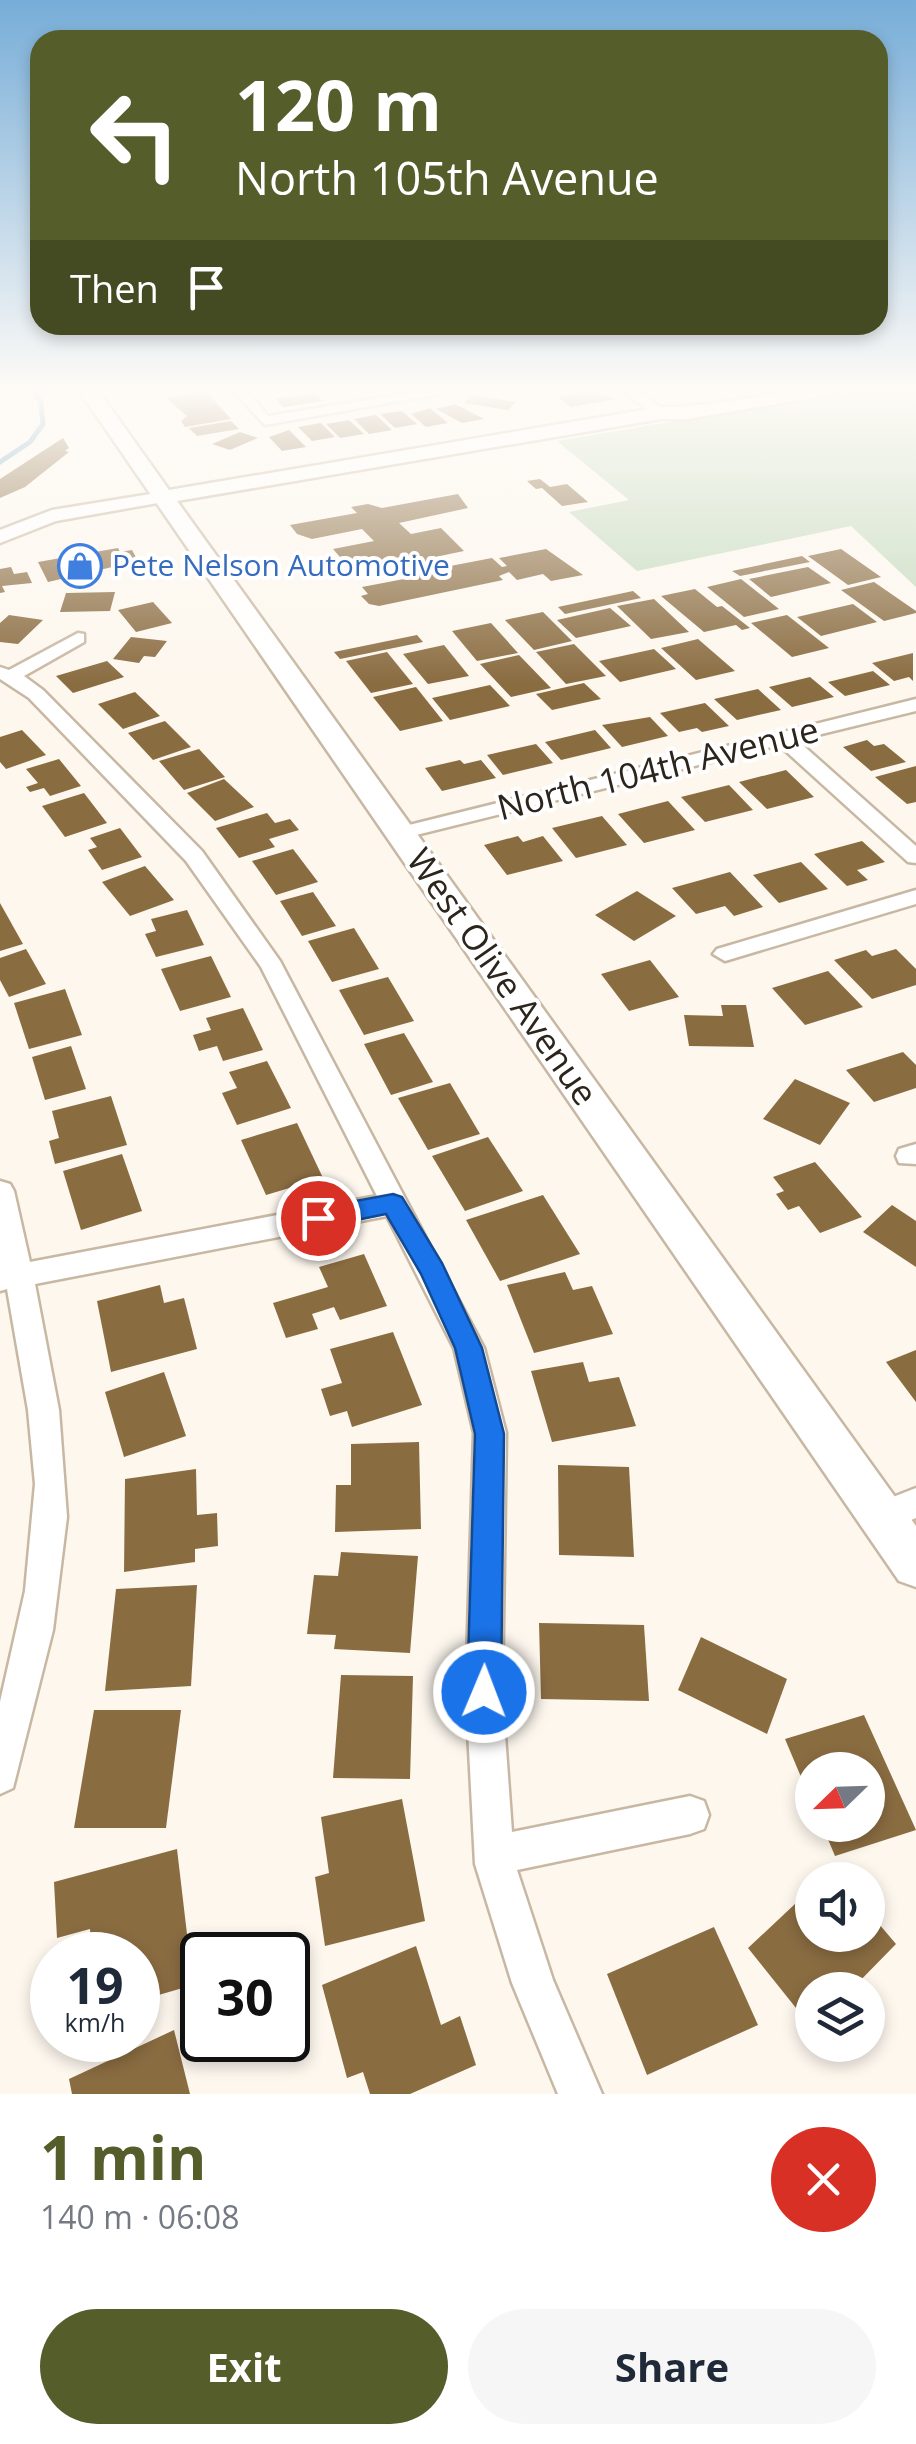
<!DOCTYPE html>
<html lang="en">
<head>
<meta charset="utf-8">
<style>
  :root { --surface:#fff; --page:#f6f6f7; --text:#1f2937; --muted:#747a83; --accent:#555d2b }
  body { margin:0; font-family:"Open Sans",sans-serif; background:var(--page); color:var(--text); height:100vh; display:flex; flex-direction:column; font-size:38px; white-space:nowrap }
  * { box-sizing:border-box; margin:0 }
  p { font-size:32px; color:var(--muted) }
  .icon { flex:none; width:55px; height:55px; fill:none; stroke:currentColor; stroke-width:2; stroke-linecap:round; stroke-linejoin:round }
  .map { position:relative; height:2094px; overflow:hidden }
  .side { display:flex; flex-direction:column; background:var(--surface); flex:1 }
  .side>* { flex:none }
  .top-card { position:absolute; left:30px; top:30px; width:858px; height:305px; border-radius:30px; box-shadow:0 5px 15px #0003; background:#555d2b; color:#fff; overflow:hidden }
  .needle { width:65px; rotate:247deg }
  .fabs { position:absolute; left:795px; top:1752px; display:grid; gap:20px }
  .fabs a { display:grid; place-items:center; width:90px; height:90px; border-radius:50%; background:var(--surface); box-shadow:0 5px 15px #0003; font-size:50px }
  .speed { position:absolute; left:30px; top:1932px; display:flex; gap:20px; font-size:50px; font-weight:700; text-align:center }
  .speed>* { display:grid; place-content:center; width:130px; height:130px; border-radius:50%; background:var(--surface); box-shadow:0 5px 15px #0003; line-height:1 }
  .speed small { font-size:25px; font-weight:400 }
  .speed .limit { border:5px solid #111; border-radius:15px; background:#fff; color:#111 }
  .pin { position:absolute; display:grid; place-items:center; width:85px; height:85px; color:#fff; margin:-42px; border:5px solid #fff; border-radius:50%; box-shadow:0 2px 10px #0007 }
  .me { position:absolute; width:110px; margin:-55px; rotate:1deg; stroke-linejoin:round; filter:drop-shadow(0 0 8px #0008) }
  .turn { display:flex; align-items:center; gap:35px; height:210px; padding:0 40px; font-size:45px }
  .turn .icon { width:130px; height:130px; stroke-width:2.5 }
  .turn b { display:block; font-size:70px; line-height:85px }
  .then { display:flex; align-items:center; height:95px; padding:0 40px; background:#0003; gap:20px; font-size:38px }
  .round { display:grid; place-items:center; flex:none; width:105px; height:105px; border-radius:52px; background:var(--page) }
  .headline { display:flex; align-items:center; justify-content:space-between; height:170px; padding:0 40px }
  h1 { font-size:60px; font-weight:700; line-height:75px; color:var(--accent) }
  .button { display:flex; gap:20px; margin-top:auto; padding:20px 40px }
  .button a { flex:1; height:115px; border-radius:60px; background:var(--accent); color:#fff; font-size:40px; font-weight:700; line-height:115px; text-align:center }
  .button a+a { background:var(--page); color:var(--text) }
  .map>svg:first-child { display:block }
</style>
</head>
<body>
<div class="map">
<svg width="916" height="2094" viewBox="0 0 916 2094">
  <rect width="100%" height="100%" fill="#fdf7ee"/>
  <!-- green -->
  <path fill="#c4dabe" d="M867,389H916V587L851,526L637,571L569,512L629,500L557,441Z"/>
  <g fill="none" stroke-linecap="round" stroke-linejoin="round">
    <!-- stream -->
    <path stroke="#6ea2c0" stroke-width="5" d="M0,462L30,442L43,424L41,403L33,389"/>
  </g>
  <!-- building -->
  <g fill="#8a6c41">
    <path d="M591,391L617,399L571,407L557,397Z"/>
    <path d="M207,392L231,419L185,427L181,421L187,416L166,398Z"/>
    <path d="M315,393L323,401L283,407L276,399Z"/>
    <path d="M472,395L516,402L508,410L464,403Z"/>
    <path d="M455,404L484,419L462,423L436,409Z"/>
    <path d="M430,408L448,423L426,427L411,414Z"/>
    <path d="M402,411L417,424L395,428L380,414Z"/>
    <path d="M376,415L392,430L369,434L354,419Z"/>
    <path d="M349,420L364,434L340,438L326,424Z"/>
    <path d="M231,421L239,429L197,436L189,428Z"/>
    <path d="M321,423L335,437L312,441L298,427Z"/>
    <path d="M289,430L306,447L282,451L269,437Z"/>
    <path d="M240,432L258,438L230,450L212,444Z"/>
    <path d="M63,438L69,448L65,451L69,452L25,487L0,498V479Z"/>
    <path d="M540,479L550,487L567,484L588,502L562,506L542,488L536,489L527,481Z"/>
    <path d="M458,494L468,508L399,523L411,534L441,528L464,551L435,557L445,567L492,558L502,567L507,566L499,558L546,549L583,575L551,581L543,574L517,580L509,572L499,576L503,580L379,606L369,604L361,596L368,594L362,587L404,579L394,567L404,565L401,562L353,572L333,549L374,541L362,529L312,539L297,534L290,525L357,513L351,507L368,504L382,508Z"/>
    <path d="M118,548L120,552L132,550L138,561L48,582L38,562Z"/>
    <path d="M841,549L881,577L848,585L808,556Z"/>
    <path d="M802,556L810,562L740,576L732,571Z"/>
    <path d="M11,567L14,574L27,572L32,583L2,586L5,592L0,593V569Z"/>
    <path d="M808,567L831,583L771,597L749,579Z"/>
    <path d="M741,579L779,609L744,617L707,587Z"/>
    <path d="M874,582L916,611V613L884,621L841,590Z"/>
    <path d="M695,589L717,607L722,606L750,628L742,630L736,625L704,632L661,596Z"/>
    <path d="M633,591L641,598L565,614L558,607Z"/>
    <path d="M115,592L110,611L60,612L66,593Z"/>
    <path d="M654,599L689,632L651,639L617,606Z"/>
    <path d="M153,602L172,623L136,632L118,610Z"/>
    <path d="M853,604L877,622L821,636L797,617Z"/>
    <path d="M610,608L631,626L576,638L557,620Z"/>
    <path d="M543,612L572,641L534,650L505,620Z"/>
    <path d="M9,615L43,620L18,644L0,642V623Z"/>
    <path d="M787,615L829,648L792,657L751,623Z"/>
    <path d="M491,623L518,653L477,661L452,631Z"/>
    <path d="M417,635L423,642L340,659L334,652Z"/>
    <path d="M131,637L167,641L155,657L144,656L139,663L113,659Z"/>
    <path d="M698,639L735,671L696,680L661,648Z"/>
    <path d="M574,644L606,676L566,684L536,652Z"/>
    <path d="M444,645L469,676L428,684L403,654Z"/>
    <path d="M654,649L676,669L620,682L599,661Z"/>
    <path d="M387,652L413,684L371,693L346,661Z"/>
    <path d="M913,653V681L909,677L894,681L872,663Z"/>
    <path d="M519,655L551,688L511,697L480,664Z"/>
    <path d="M107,661L124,677L73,693L56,676Z"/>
    <path d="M873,671L890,685L845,696L828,682Z"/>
    <path d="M810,677L834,697L792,707L769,687Z"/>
    <path d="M584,683L601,699L552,710L536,694Z"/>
    <path d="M490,685L510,706L450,720L432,698Z"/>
    <path d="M416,687L443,721L400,731L373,697Z"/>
    <path d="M758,689L781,710L737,720L714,699Z"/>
    <path d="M135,692L160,716L123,729L98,704Z"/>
    <path d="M705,703L729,726L702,732L697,728L679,732L660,713Z"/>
    <path d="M650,717L668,736L622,747L602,725Z"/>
    <path d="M165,721L191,747L153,760L128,733Z"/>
    <path d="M22,730L46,755L6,769L0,762V737Z"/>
    <path d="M595,730L611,748L561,760L545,742Z"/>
    <path d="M867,740L874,746L884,744L906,762L871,771L843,747Z"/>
    <path d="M536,744L553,763L503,775L487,755Z"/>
    <path d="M199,749L225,777L184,790L159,761Z"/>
    <path d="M59,759L81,786L50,796L44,788L30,792L26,787L38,783L26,769Z"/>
    <path d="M460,760L464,764L481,760L496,778L442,791L425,768Z"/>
    <path d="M916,766V802L907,804L875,777Z"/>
    <path d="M786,770L814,797L767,809L739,782Z"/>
    <path d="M224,779L254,807L215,821L187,793Z"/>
    <path d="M729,785L753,810L705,822L681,797Z"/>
    <path d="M84,793L107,823L65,837L42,806Z"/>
    <path d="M668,801L695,830L644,843L618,814Z"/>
    <path d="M267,813L275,823L290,819L299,830L269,839L275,847L239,858L216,828Z"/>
    <path d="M602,816L627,845L576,858L552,828Z"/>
    <path d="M120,828L142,857L102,870L88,850L97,847L90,838Z"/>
    <path d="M518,836L523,842L543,836L563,861L507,875L484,845Z"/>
    <path d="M862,841L885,862L857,870L868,880L847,886L814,854Z"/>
    <path d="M293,849L318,882L276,895L252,861Z"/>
    <path d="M801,862L828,889L779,903L753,875Z"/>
    <path d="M145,866L174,900L130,916L102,882Z"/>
    <path d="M730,872L763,907L734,916L725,906L696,914L672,888Z"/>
    <path d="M637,891L676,916L634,941L595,915Z"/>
    <path d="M313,892L336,926L302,936L280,901Z"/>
    <path d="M0,903L23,944L0,951Z"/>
    <path d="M187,910L204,945L156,957L145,934L156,931L151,919Z"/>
    <path d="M354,928L379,969L332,982L308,941Z"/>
    <path d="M26,949L46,984L9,997L0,980V958Z"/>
    <path d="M896,949L916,969V985L872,999L834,960L866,950L872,956Z"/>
    <path d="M211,956L231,997L180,1011L161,969Z"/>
    <path d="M650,960L679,997L629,1011L601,974Z"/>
    <path d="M828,971L863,1007L805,1025L772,988Z"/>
    <path d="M388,977L414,1021L364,1035L339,990Z"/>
    <path d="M65,989L82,1035L29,1049L14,1003Z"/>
    <path d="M721,1005H746L754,1047L689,1046L684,1015L723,1016Z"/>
    <path d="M243,1008L263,1050L223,1061L217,1046L199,1051L193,1035L211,1030L206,1018Z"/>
    <path d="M404,1033L433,1082L391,1095L364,1044Z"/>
    <path d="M71,1046L86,1089L45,1100L32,1057Z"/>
    <path d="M903,1052L916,1065V1088L874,1102L846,1070Z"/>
    <path d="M267,1061L291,1108L237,1125L222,1093L237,1088L229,1072Z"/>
    <path d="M795,1079L850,1103L820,1145L763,1119Z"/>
    <path d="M450,1083L480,1134L428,1150L398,1098Z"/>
    <path d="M111,1096L127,1145L55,1164L49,1141L59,1138L52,1111Z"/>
    <path d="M297,1123L323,1178L266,1195L241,1140Z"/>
    <path d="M488,1137L523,1191L465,1211L432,1156Z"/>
    <path d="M122,1154L142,1211L81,1230L63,1171Z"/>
    <path d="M815,1162L862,1217L820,1233L799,1206L788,1210L776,1194L784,1191L773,1177Z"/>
    <path d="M543,1195L580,1254L500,1281L466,1220Z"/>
    <path d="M892,1205L916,1221V1267L863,1232Z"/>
    <path d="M364,1254L387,1306L340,1320L334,1307L312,1314L318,1329L286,1338L273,1303L328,1287L319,1267Z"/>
    <path d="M565,1272L573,1290L592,1286L613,1334L534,1353L507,1285Z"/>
    <path d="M160,1285L164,1303L184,1298L197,1349L111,1372L97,1301Z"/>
    <path d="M393,1332L422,1405L352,1427L347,1411L330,1416L321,1389L342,1383L330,1349Z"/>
    <path d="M916,1350V1402L886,1362Z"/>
    <path d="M583,1362L589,1382L619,1377L636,1426L552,1442L531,1371Z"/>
    <path d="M164,1372L186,1436L124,1457L105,1392Z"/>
    <path d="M419,1442L421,1529L335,1532L336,1485H351V1444Z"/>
    <path d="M558,1465L629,1467L634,1557L559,1555Z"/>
    <path d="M196,1469L197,1515L217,1513L218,1546L195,1549V1562L124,1572L125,1479Z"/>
    <path d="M341,1552L418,1556L410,1653L334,1649L336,1635L307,1634L314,1575L338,1576Z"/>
    <path d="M197,1585L191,1686L105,1691L116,1589Z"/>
    <path d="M539,1623L644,1625L649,1701L541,1699Z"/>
    <path d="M701,1637L787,1679L767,1734L678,1690Z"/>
    <path d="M341,1675L413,1676L410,1779L333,1778Z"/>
    <path d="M94,1710H181L166,1828H74Z"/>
    <path d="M864,1715L916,1830L835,1856L822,1825H868V1770H812V1803L785,1739Z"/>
    <path d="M402,1799L425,1921L325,1946L315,1877L329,1873L321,1817Z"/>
    <path d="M177,1849L193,1985L138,2001V1955H92L90,1929L57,1938L54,1882Z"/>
    <path d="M812,1888V1935H868V1911L896,1944L851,1990H812V2028L748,1948Z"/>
    <path d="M714,1927L758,2025L647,2075L607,1974Z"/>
    <path d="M416,1946L441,2025L460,2016L476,2065L410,2094H370L363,2072L347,2078L322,1985Z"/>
    <path d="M174,2030L190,2094H72L69,2079Z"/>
  </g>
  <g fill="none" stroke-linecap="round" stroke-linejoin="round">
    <!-- minor casing -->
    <g stroke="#c8b8a3" stroke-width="5">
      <g id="minor">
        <path d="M231,389H245L268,416L434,389L444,393L265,425Z"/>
        <path d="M621,389H636L668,413L656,416Z"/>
        <path d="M78,633L84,634V642L24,676L43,690L202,851L280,961L484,1348L506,1433L502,1693L512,1832L690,1796L704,1801L709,1815L704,1829L690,1834L517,1870L553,1980L602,2094H558L512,1983L475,1864L466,1693L474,1433L454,1348L387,1216L35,1284L59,1410L67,1517L53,1630L13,1788L0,1794V1702L25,1591L35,1484L28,1410L7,1289L0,1291V1181L10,1184L14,1191L30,1262L377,1196L261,967L186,861L29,698L0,679V667L9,670Z"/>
        <path d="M916,699V711L797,740L916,846V863L908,862L779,745L400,839L389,833L393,829Z"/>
        <path d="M916,890V904L725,961L713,954L717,949Z"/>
        <path d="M916,1144V1164L899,1163L896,1156L899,1149Z"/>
        <path d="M916,1488V1518L882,1532L870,1528L865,1517L870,1506Z"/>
      </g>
    </g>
    <!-- tertiary casing -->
    <g stroke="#c8b8a3" stroke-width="5">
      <path id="tertiary" d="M163,492L169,493V501L56,521L0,543V530L52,510Z"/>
    </g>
    <!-- secondary casing -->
    <g stroke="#c8b8a3" stroke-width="5">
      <path id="secondary" d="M78,389H97L169,490L661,407C721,407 778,389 838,389L829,395L688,419H661L177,501L916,1526V1587L899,1581Z"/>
    </g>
    <!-- minor -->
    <use href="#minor" fill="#fff" fill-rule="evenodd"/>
    <!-- tertiary -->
    <use href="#tertiary" fill="#fff" fill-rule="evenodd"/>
    <!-- secondary -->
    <use href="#secondary" fill="#fff" fill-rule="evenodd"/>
  </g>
  <!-- sky -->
  <linearGradient id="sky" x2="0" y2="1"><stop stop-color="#77add8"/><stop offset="0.57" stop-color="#fefbf7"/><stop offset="1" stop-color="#fefbf7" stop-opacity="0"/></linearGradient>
  <rect width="916" height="683" fill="url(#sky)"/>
  <!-- route -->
  <path fill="#1a73e8" stroke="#114b97" stroke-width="2.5" d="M393,1194L402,1197L442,1263L482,1348L504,1434L501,1692L496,1704L484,1709L472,1704L467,1692L475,1434L455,1348L421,1274L386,1214L318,1228L309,1225L305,1218L309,1211L318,1208Z"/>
  <!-- icons -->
  <defs>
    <g id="shop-ring" transform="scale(2.25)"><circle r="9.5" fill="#fff" stroke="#3f7fe0" stroke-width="1.5"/><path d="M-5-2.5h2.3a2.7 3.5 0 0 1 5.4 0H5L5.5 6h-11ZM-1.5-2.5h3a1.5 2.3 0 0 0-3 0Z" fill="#3f7fe0"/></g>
  </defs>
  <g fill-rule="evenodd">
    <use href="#shop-ring" x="80" y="566"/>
  </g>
  <g text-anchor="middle" stroke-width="8" stroke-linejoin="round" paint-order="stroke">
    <!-- far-shop labels -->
    <g font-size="30" fill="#366cbe" stroke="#fff" text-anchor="start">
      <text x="112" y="576">Pete Nelson Automotive</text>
    </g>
    <!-- street labels -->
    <g font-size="35" fill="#2b251c" stroke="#fff">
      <text transform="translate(658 769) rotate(-14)" y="12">North 104th Avenue</text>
      <text transform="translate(502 977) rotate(55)" y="12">West Olive Avenue</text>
    </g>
  </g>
</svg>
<div class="fabs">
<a><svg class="needle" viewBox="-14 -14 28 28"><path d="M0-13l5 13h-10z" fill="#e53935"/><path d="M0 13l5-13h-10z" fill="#747a83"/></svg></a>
<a><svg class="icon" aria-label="sound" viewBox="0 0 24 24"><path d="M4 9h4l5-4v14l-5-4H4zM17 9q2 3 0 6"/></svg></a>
<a><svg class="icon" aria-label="layers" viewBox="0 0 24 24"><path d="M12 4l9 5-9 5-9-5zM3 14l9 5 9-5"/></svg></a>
</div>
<div class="speed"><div>19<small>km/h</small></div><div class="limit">30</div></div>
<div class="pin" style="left:318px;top:1218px;background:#d93025"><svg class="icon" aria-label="arrive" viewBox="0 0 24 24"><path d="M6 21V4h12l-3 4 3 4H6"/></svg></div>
<svg class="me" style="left:484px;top:1692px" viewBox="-20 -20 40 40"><circle r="17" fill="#1a73e8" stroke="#fff" stroke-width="3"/><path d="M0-11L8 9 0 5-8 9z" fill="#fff"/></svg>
<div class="top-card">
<div class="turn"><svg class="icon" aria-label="left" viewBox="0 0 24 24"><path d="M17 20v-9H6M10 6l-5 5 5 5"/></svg><div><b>120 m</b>North 105th Avenue</div></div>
<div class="then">Then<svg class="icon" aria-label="arrive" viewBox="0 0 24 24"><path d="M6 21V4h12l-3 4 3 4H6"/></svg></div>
</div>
</div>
<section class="side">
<div class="headline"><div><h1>1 min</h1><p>140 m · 06:08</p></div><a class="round" style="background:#d93025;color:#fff"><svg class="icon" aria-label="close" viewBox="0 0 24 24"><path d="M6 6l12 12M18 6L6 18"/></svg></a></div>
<div class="button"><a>Exit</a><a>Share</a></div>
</section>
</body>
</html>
